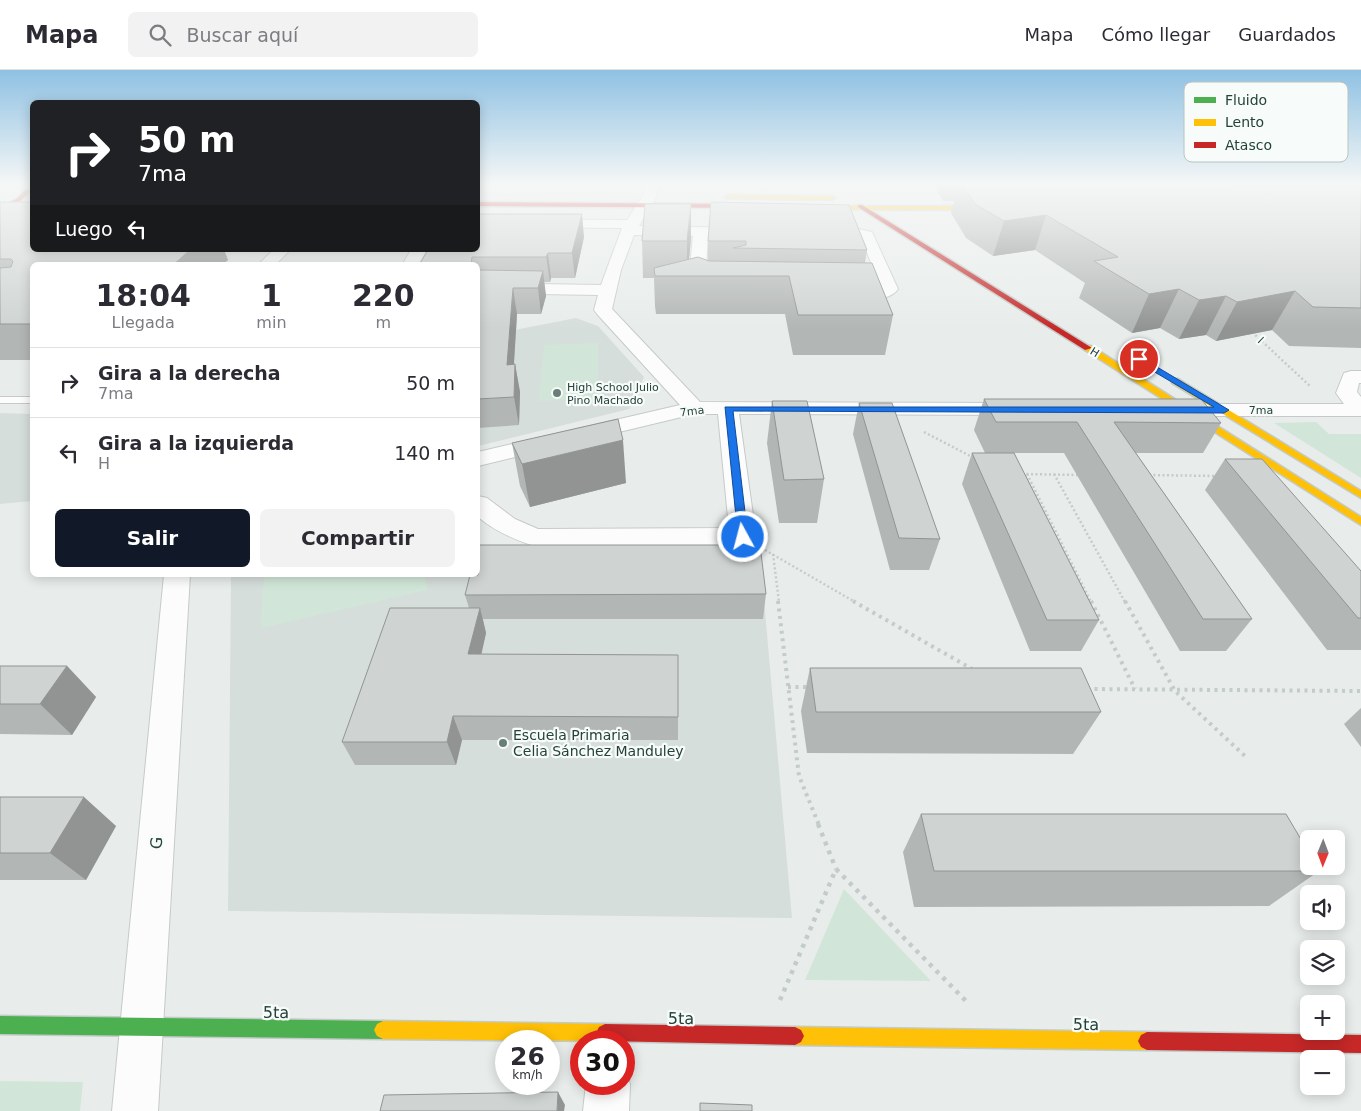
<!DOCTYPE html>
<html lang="es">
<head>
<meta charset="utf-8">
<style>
  :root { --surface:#fff; --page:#f2f2f3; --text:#2b2b33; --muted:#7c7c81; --line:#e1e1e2; --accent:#111827 }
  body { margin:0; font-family:"DejaVu Sans",sans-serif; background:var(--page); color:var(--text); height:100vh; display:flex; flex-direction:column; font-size:19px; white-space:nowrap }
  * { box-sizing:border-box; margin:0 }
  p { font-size:16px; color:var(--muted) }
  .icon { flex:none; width:28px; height:28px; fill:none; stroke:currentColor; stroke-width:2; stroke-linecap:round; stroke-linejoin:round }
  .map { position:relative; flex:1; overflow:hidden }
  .drawer { position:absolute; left:30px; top:192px; width:450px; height:315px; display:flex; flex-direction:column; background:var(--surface); border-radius:8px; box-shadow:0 2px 12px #0003 }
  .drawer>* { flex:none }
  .guide { position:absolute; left:30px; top:30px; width:450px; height:152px; border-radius:8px; box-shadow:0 2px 12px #0003; background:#202124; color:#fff; overflow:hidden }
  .needle { width:32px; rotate:181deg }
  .controls { position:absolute; left:1300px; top:760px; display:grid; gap:10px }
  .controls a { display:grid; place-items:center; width:45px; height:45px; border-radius:8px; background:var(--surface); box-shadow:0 2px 12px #0003; font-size:25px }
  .speed { position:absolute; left:495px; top:960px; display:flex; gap:10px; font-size:25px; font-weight:700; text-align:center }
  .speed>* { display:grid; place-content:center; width:65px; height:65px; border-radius:50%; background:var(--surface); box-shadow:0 2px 12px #0003; line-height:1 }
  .speed small { font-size:12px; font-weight:400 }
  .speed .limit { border:8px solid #d22; background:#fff; color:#111 }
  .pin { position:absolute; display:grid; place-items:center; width:42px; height:42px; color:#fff; margin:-21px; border:2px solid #fff; border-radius:50%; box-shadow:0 1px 5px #0007 }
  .me { position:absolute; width:55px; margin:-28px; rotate:353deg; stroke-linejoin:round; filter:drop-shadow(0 0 4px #0008) }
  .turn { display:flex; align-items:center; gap:18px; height:105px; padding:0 25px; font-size:22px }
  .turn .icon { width:65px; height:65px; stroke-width:2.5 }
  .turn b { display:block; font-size:35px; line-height:42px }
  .then { display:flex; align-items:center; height:48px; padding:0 25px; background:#0003; gap:10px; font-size:19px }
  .eta { display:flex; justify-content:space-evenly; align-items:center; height:85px; text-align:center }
  .eta b { font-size:30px; font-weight:700; line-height:35px }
  .cta { display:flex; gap:10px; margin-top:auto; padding:10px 25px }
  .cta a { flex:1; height:58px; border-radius:8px; background:var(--accent); color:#fff; font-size:20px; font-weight:700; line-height:58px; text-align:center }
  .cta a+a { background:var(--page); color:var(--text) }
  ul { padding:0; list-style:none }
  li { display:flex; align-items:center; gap:15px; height:70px; padding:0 25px; border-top:1px solid var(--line) }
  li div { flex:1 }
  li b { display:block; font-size:19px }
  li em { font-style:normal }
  header { display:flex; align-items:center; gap:30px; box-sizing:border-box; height:70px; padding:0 25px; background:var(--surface); border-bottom:1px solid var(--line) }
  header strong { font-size:24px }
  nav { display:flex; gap:28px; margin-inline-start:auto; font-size:18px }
  .search { width:350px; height:45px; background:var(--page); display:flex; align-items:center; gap:12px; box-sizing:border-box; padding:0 18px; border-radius:8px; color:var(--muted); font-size:19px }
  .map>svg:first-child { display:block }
</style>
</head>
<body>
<header>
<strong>Mapa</strong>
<div class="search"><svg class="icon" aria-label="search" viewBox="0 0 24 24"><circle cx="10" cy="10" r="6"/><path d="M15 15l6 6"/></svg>Buscar aquí</div>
<nav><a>Mapa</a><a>Cómo llegar</a><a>Guardados</a></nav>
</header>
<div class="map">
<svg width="1361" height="1041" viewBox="0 0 1361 1041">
  <rect width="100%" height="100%" fill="#e8edeb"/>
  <!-- built -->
  <g fill="#d6dedb">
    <path d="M576,248L598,256L644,307L629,339L478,376V267Z"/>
    <path d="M0,343L32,344V431L0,434Z"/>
    <path d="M760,484L792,848L228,841L231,505H478Z"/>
  </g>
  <!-- green -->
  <g fill="#d1e6d8">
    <path d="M598,273V328L539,331L544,275Z"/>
    <path d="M1316,352L1329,364H1361V408L1274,353Z"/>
    <path d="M264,505H425L427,520L261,558Z"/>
    <path d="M844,819L931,911L805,910Z"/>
    <path d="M0,1011L83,1012L80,1041H0Z"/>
  </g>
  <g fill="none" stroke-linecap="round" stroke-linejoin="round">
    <!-- lane casing -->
    <g stroke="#c5cac8" stroke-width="2">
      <rect id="lane" x="0" y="327" width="32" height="6"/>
    </g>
    <!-- street casing -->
    <g stroke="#c5cac8" stroke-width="2">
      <g id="street">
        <path d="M646,113H660L656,127L639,156L745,158L750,159L752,162L750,165L745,166H708L705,213L713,220L710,224H698L688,215L693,166L634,165L621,200L612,239L700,332L1018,333L1025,335L1029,339L1025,343L1018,345L739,344L756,467L752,473L743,476L538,477C515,470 496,462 478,447V426L487,428L515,449L538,459L729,458L718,344H694L478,396V382L680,335L597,244L594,240L598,225L478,223V213L601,215L622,158L508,157L478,161V153L508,149L627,150L642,127Z"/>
        <path d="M1308,113H1325L1361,133V143Z"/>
        <path d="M823,158H854L872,162L898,219C889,233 856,231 841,228L838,224L841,220L876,219L881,217L861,168L818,165L816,162L818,159Z"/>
        <path d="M273,180H290L275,195H258Z"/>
        <path d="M411,180H427L418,195H402Z"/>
        <path d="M1351,301H1361V313H1359L1357,322L1361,327V346H1201L1194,344L1190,340L1194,336L1201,334H1344L1336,323L1344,303Z"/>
        <path d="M164,505H190L158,1041H112Z"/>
        <path d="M624,998L630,1014L629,1041H583L586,1014H624Z"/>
      </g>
    </g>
    <!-- fast casing -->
    <g stroke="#c3cbc8" stroke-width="3">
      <path id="fast" d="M0,946L383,951L389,954L392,960L389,966L383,969L0,964Z"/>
    </g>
    <!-- slow casing -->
    <g stroke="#c3cbc8" stroke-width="3">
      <g id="slow">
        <path d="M727,125L832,126L835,128L832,130L725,128Z"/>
        <path d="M809,136H988L991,138L988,140L811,139Z"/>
        <path d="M1085,276H1091L1361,447V455L1085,280Z"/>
        <path d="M1172,309H1178L1361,421V428L1172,313Z"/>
        <path d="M383,951L605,954L611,957L614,963L611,969L606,971L383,969L377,966L374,960L377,954Z"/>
        <path d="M795,957L1147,962L1153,965L1156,971L1153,977L1147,980L795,975L789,972L786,966L789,960Z"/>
      </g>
    </g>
    <!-- jam casing -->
    <g stroke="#c3cbc8" stroke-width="3">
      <g id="jam">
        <path d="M25,120L30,121L20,131L0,142V138L16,129Z"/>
        <path d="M478,132L748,134L751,136L748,138L478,136Z"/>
        <path d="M858,135H862L1092,278L1085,280L858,137Z"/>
        <path d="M605,954L795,957L801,960L804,966L801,972L795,975L604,971L599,969L596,963L599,957Z"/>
        <path d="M1147,962L1361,965V983L1147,980L1141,977L1138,971L1141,965Z"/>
      </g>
    </g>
    <!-- path-far2 -->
    <g stroke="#c3ccca" stroke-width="2.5" stroke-dasharray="2 2.5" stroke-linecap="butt">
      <path d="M1252,262L1311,317"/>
      <path d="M924,362L974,388"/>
      <path d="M1022,404L1080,405"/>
      <path d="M1027,404L1091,532"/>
      <path d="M1054,404L1125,532"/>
      <path d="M1149,405L1218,406"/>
      <path d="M765,480L855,532"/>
      <path d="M773,484L779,532"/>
    </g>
    <!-- path-far1 -->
    <g stroke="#c3ccca" stroke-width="4" stroke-dasharray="3 4.5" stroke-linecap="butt">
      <path d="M778,531L799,706L819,755"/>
      <path d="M853,531L972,599"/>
      <path d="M1091,531L1135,619"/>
      <path d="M1125,531L1175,621L1245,686"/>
      <path d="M788,617H810"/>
      <path d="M1087,619L1361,621"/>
    </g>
    <!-- path -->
    <g stroke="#c3ccca" stroke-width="4.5" stroke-dasharray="4 5.5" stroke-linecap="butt">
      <path d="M818,754L836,799"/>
      <path d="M780,930L836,799L966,931"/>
    </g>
    <!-- lane -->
    <use href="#lane" fill="#fcfcfc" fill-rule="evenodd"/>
    <!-- street -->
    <use href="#street" fill="#fcfcfc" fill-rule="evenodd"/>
    <!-- fast -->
    <use href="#fast" fill="#4caf50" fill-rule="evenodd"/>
    <!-- slow -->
    <use href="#slow" fill="#ffc107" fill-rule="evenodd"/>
    <!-- jam -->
    <use href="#jam" fill="#c62828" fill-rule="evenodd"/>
  </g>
  <!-- wall -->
  <g fill="#b2b6b5">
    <path d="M478,113H640L639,117L478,116Z"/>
    <path d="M905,113H1184L1361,116V278L1289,276L1272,260L1216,271L1206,265L1179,269L1160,258L1132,263L1079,228L1085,213L1035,180L993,186L966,168L951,143L954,131H943L933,114Z"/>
    <path d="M0,132L32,180H224L228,190L222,195H32V290H0Z"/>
    <path d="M711,132L867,180L865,193L893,245L885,285H793L785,244H656L655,236L654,208H643L642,171L691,169L689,189L708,191V171Z"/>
    <path d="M584,167L575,208H551L550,212H544L546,226L541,244H517L514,294H515L520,322L519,355L478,358V195H419Z"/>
    <path d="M984,329L1221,353L1203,383H1136L1252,549L1226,581H1180L1064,383H1014L1099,550L1081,581H1030L962,414L972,383H985L974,360Z"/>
    <path d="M772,331L824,409L817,453H779L767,373Z"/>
    <path d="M859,333L940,469L929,500H890L853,364Z"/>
    <path d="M512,373L626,413L530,437L520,416Z"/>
    <path d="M1225,389L1361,501V580H1327L1205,420Z"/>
    <path d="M766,524L763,549H483L486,563L481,584L678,585V670H462L456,695H355L342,672L469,538L465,525Z"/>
    <path d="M0,596H67L96,627L72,665L0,664Z"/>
    <path d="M810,598L1101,642L1073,684L807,683L801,641Z"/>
    <path d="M1361,638V677L1344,654Z"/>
    <path d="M0,727L116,756L86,810H0Z"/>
    <path d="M921,744L1319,801L1269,836L914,837L903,782Z"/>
  </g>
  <!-- shaded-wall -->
  <g fill="#919493">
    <path d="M691,134V169L687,208V171Z"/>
    <path d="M582,144L584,167L575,208L572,183Z"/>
    <path d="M1046,145L1035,180L993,186L1004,151Z"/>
    <path d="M190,180H224L228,190L222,195H173Z"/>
    <path d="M548,183L551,208L550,212L546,187Z"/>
    <path d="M543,201L546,226L541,244L538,218Z"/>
    <path d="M513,218L517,244L512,322L507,295Z"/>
    <path d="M1179,219L1160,258L1132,263L1149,224Z"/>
    <path d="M1295,221L1272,260L1216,271L1237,232Z"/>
    <path d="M1226,226L1206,265L1179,269L1199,230Z"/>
    <path d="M515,294L520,322L519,355L514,327Z"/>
    <path d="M623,370L626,413L530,437L522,394Z"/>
    <path d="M480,538L486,563L476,609L468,584Z"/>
    <path d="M67,596L96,627L72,665L40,634Z"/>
    <path d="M453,646L462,670L456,695L447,672Z"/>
    <path d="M84,727L116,756L86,810L50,783Z"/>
    <path d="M558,1022L565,1035L564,1041H557Z"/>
  </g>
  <!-- building -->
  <g fill="#cfd4d2" stroke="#919493">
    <path d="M961,113H1184L1361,116V238L1313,237L1295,221L1237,232L1226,226L1199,230L1179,219L1149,224L1094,191L1118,187L1046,145L1004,151L975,134Z"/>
    <path d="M0,132H32V180H190L173,195H32V254H0V198L11,197L13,191L11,189H0Z"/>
    <path d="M711,132L849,135L867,180L733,178L746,175V171H708Z"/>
    <path d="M645,134H691L687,171H642Z"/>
    <path d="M478,144H582L572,183H548L546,187H472L471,195H419L428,180H478Z"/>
    <path d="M698,187L709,191L872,193L893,245H798L789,206H655L654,198Z"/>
    <path d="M478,200L543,201L538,218H513L507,295L515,294L514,327L478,329Z"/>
    <path d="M984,329H1201L1221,353L1114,352L1252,549H1203L1077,352H996Z"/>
    <path d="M772,331H807L824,409L784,410Z"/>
    <path d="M859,333H892L940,469L899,468Z"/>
    <path d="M618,349L623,370L522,394L512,373Z"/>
    <path d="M972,383H1014L1099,550H1047Z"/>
    <path d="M1225,389H1262L1361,501V548H1358Z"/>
    <path d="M478,475H760L766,524L465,525L470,505H478Z"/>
    <path d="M390,538H480L468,584L678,585V647L453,646L447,672H342Z"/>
    <path d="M0,596H67L40,634H0Z"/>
    <path d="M810,598H1081L1101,642H816Z"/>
    <path d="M0,727H84L50,783H0Z"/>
    <path d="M921,744H1286L1309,783V796H1317L1319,801H934Z"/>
    <path d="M558,1022L557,1041H380L384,1025Z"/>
    <path d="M700,1033L752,1035V1041H700Z"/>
  </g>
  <!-- sky -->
  <linearGradient id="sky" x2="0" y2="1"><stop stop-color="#8fc1e3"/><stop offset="0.44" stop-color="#f5f7f6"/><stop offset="1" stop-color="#f5f7f6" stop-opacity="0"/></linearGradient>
  <rect width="1361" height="259" fill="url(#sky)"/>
  <!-- route -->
  <path fill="#1a73e8" stroke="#114b97" d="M1136,288H1142L1229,340L1224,343L733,341L748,467L743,471L738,467L725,337H1214L1136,291Z"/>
  <!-- markers -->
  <g fill="#697e78" stroke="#f7fbf9" stroke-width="2">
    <circle cx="557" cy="323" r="5"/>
    <circle cx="503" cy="673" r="5"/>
  </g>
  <g text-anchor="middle" stroke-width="4.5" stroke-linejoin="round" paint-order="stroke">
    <!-- far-street labels -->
    <g font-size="11" fill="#24423a" stroke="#f7fbf9">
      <text transform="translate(1261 270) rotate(43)" y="4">I</text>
      <text transform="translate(1095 282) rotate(32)" y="4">H</text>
      <text x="1261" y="344">7ma</text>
      <text transform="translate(692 341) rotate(-7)" y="4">7ma</text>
    </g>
    <!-- far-poi labels -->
    <g font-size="11" fill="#24423a" stroke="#f7fbf9" text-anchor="start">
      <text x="567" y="321">High School Julio<tspan x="567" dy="13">Pino Machado</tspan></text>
    </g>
    <!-- poi labels -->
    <g font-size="14" fill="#24423a" stroke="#f7fbf9" text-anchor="start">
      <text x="513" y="670">Escuela Primaria<tspan x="513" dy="16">Celia Sánchez Manduley</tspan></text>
    </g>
    <!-- near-street labels -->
    <g font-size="16" fill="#24423a" stroke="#f7fbf9">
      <text transform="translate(156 773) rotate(-86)" y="6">G</text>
      <text transform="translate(276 942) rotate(1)" y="6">5ta</text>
      <text transform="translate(681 948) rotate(1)" y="6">5ta</text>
      <text transform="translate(1086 954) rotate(1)" y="6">5ta</text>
    </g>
  </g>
  <!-- legend -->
  <rect x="1184" y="12" width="164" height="80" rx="8" fill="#f7fbf9" stroke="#b8c4c0" stroke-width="1"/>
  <rect x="1194" y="27" width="22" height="6" fill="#4caf50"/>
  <rect x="1194" y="49" width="22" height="7" fill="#ffc107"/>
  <rect x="1194" y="72" width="22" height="6" fill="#c62828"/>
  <g font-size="14" fill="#24423a">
    <text x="1225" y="35">Fluido</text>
    <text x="1225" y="57">Lento</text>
    <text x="1225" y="80">Atasco</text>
  </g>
</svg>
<div class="controls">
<a><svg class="needle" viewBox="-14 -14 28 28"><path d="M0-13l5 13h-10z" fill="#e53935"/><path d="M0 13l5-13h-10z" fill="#7c7c81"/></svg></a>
<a><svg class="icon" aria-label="sound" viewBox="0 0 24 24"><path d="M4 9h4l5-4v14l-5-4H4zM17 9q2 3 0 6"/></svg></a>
<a><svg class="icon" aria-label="layers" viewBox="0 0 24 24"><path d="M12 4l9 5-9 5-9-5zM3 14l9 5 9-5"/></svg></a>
<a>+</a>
<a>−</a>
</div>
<div class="speed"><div>26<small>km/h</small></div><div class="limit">30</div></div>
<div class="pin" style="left:1139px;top:289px;background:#d93025"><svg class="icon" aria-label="arrive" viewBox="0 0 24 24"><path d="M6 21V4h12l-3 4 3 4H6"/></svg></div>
<svg class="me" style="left:743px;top:467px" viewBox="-20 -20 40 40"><circle r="17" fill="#1a73e8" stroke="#fff" stroke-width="3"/><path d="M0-11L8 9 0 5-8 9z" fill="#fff"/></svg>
<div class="guide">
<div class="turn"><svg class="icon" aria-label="right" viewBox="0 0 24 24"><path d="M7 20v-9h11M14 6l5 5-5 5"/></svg><div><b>50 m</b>7ma</div></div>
<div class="then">Luego<svg class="icon" aria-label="left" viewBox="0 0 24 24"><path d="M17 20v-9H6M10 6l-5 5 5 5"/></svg></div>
</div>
<section class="drawer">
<div class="eta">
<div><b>18:04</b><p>Llegada</p></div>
<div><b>1</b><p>min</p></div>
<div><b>220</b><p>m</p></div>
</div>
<ul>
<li><svg class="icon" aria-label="right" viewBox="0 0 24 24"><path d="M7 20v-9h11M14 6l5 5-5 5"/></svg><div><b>Gira a la derecha</b><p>7ma</p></div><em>50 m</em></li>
<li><svg class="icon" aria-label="left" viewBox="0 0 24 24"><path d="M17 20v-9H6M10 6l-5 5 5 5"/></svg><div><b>Gira a la izquierda</b><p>H</p></div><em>140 m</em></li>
</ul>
<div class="cta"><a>Salir</a><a>Compartir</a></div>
</section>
</div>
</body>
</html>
